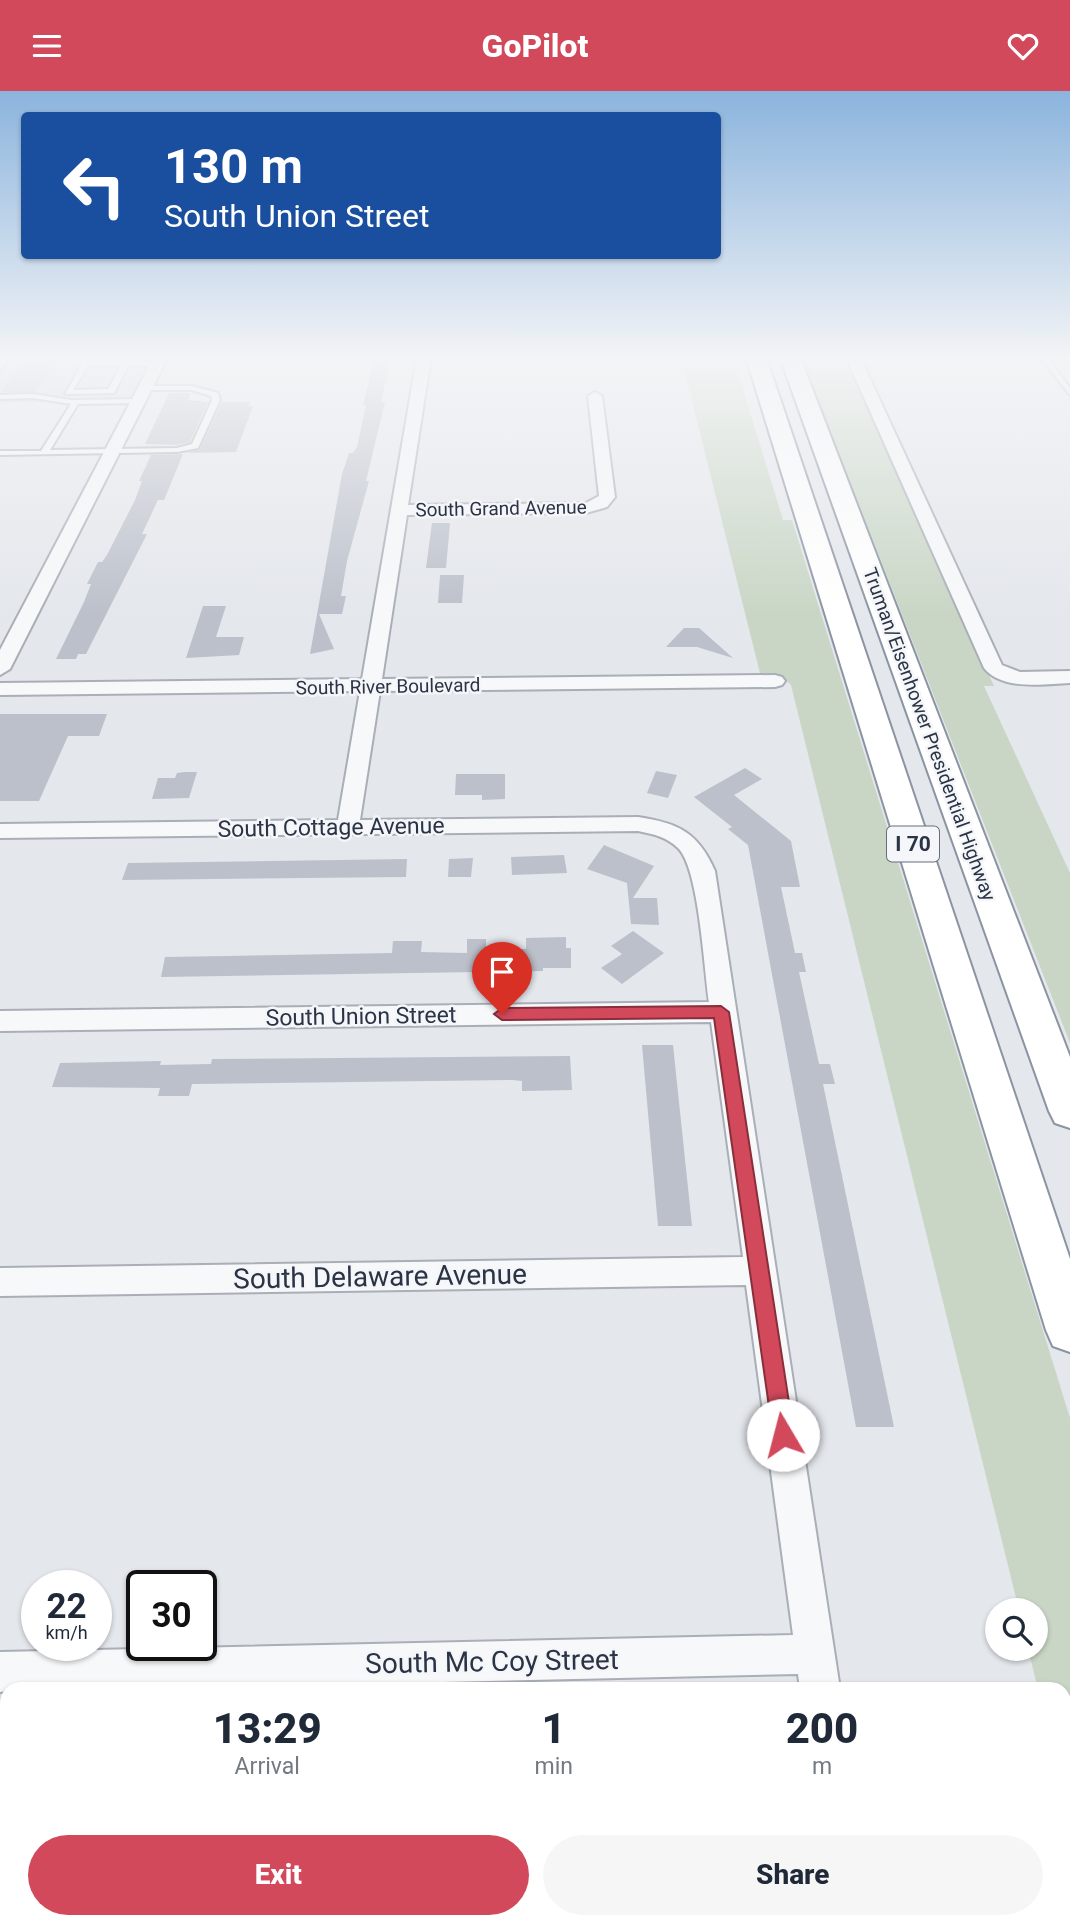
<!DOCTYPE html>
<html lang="en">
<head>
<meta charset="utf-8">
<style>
  :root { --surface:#fff; --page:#f6f6f7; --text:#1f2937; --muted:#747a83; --accent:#d1495b }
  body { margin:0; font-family:Roboto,sans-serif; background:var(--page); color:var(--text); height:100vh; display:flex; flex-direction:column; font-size:26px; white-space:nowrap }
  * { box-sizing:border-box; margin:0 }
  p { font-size:23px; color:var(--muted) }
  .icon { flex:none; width:38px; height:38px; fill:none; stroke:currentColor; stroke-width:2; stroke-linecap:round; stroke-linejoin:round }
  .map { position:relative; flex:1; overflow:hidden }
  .sheet { position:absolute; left:0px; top:1591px; width:1071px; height:247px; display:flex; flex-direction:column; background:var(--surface); border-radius:21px 21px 0 0; box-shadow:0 2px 5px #0004 }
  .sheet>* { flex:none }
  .guide { position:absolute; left:21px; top:21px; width:700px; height:147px; border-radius:7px; box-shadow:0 2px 5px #0004; background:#1a4fa0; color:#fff; overflow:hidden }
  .fabs { position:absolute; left:985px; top:1507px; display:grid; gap:14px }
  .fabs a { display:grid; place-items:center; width:63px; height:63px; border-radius:50%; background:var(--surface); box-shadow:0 2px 5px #0004; font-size:35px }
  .speed { position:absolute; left:21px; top:1479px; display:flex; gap:14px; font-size:35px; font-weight:700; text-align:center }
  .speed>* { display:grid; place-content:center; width:91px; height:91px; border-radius:50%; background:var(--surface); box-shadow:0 2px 5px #0004; line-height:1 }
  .speed small { font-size:18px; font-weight:400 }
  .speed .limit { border:4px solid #111; border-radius:10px; background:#fff; color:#111 }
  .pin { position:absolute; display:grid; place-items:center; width:60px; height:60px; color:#fff; margin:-72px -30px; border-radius:50% 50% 50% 0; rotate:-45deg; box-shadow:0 0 7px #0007 }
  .pin .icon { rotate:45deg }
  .me { position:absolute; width:77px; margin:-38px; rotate:352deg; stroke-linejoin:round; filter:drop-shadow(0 0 5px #0008) }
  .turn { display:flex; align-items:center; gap:24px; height:147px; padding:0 28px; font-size:32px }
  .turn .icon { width:91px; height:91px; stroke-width:2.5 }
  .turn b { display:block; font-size:49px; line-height:60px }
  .eta { display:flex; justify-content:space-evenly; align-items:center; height:119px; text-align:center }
  .eta b { font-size:42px; font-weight:800; line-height:49px }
  .button { display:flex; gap:14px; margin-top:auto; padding:14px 28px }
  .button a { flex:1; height:80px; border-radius:42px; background:var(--accent); color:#fff; font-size:28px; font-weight:800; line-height:80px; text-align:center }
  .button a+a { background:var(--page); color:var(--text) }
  header { display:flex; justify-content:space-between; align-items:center; height:91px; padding:0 28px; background:var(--accent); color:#fff; font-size:32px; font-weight:800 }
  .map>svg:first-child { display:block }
</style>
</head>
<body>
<header><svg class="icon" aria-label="menu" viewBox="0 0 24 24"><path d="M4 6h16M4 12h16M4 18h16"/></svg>GoPilot<svg class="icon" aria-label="heart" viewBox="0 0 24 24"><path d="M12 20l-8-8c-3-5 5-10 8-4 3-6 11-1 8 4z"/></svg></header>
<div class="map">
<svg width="1070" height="1837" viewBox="0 0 1070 1837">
  <rect width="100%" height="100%" fill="#e4e7ec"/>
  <!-- built -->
  <path fill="#d2d6de" d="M0,266H154L133,306H49L45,311L0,312Z"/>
  <!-- green -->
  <g fill="#c9d6c5">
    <path d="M681,266H733L783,429H792L1070,1327V1727L1064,1703V1598H1038L1028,1558H1036V1519H1019L791,594L782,585L761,586Z"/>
    <path d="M801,266H846L994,595H984L1070,782V952Z"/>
  </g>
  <!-- building -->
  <g fill="#bbc0ca">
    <path d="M26,266H58L35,301H1Z"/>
    <path d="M375,266H391L381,311H385L366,390H369L347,470L341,505H346L342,523H319L334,558L310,563L342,383L349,362H353L357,356L366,314H363Z"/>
    <path d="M169,302H191L188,309L208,311L190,351L177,354L145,353Z"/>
    <path d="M222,311H250L248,315H253L236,361L187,362L200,358Z"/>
    <path d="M183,363L164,409H158L142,443H147L86,563H78L76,568H56L84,511L91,493H87L98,471H102L107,464L135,409L142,390H139L151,364Z"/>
    <path d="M432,432H450L446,477H426Z"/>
    <path d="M440,484H464L462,512H438Z"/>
    <path d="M203,515H226L216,546H244L239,564L186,567Z"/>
    <path d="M684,537H699L733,567L697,556H666Z"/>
    <path d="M0,623H107L99,645H68L39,710H0Z"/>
    <path d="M745,677L762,688L734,704L791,750L800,796H781L795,862H802L806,881H799L819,973H830L835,993H823L894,1336H856L748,754L728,738L732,736L694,706Z"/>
    <path d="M656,680L677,684L668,707L647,702Z"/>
    <path d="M185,681H197L189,707L152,708L158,687H175L177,682Z"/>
    <path d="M456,683H505V708L482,709V704H455Z"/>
    <path d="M604,754L654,775L633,807H657L659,834L631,833L627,792L587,778Z"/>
    <path d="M564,764L567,782L512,784L511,766Z"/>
    <path d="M473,767L471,786H448L449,768Z"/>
    <path d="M407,768L406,786L122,789L128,772Z"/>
    <path d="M633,840L664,862L622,893L601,877L622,863L611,855Z"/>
    <path d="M566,846V857H571V877H543V880L161,886L165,866L392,862L393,850H422L421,861L467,862V848H486V858H526V847Z"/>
    <path d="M642,954H673L692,1135H658Z"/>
    <path d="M570,965L572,999L522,1000V990L512,989L192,993L189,1005H158L160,997L52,996L60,972L161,970L160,974L211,973L212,968Z"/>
  </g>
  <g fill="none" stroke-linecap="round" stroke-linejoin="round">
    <!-- lane casing -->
    <g stroke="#a9aeb7" stroke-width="4">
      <g id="lane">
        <path d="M3,266H10L0,278V271Z"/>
        <path d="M82,266H88V271H158L162,273L158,275H128L114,302L65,303L82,274L79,271ZM88,275H121L108,298L73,299Z"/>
        <path d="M1040,266H1047L1070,297V304Z"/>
        <path d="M142,295H192L218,302L220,309L198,357L177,361L0,364V360H41L71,313L33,307L0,308V304L33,303L71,309L138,308L142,310L138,312L78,313L50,359L177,357L192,353L212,309L211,305L192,299H142Z"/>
      </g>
    </g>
    <!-- street casing -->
    <g stroke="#a9aeb7" stroke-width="4">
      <g id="street">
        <path d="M154,266H168L10,578L0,584V559Z"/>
        <path d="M417,266H431L408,414L586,412L599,405L588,305L595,301L602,305L615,406L607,416L586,422L407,424L382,588L775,584L782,586L785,590L782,594L775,596L380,600L360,729L638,726C678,732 698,741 715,780L840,1598H800L798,1583L130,1598H7V1600L0,1601V1561L793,1544L746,1194L0,1205V1177L743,1166L711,931L0,940V920L709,911C704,878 699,777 678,757C667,746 653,743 638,740L0,747V733L338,729L360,600L0,604V592L362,588Z"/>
        <path d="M846,266H860L1002,574L1020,581L1070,580V592C1045,593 1002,600 984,577Z"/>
        <path d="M832,1830H876L877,1837H833Z"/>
      </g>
    </g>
    <!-- highway casing -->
    <g stroke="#8b94a3" stroke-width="4">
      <g id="highway">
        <path d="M746,266H766L1070,1168V1261L1053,1255L1046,1239Z"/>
        <path d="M780,266H800L1070,966V1037L1055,1032L1049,1020Z"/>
      </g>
    </g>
    <!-- lane -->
    <use href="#lane" fill="#f7f8fa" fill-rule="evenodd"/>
    <!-- street -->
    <use href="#street" fill="#f7f8fa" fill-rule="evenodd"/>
    <!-- highway -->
    <use href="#highway" fill="#fff" fill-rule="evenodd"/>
  </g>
  <!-- sky -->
  <linearGradient id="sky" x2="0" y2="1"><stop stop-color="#8bb4dd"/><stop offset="0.51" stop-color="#f3f4f6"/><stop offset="1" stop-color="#f3f4f6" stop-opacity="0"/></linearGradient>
  <rect width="1070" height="524" fill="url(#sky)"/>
  <!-- route -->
  <path fill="#d1495b" stroke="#882f3b" stroke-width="2" d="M721,915L729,921L794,1344L791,1351L783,1354L776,1351L773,1344L714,927L502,929L494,923L502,917Z"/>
  <g text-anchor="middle" stroke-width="5" stroke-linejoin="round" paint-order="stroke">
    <!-- far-street labels -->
    <g font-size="19" fill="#2b3445" stroke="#f4f6f9">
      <text transform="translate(501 417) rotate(-1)" y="7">South Grand Avenue</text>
      <text transform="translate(388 595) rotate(-1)" y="7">South River Boulevard</text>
      <text transform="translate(930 643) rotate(70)" y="7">Truman/Eisenhower Presidential Highway</text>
    </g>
    <!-- shield labels -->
    <rect fill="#f4f6f9" stroke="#676e7b" stroke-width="2" x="887" y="735.5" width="52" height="35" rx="5"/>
    <g font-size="21" font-weight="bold" fill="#2b3445">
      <text x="913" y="760">I 70</text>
    </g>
    <!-- street labels -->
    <g font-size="23" fill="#2b3445" stroke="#f4f6f9">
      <text transform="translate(331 736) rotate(-1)" y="8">South Cottage Avenue</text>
      <text transform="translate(361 925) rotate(-1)" y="8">South Union Street</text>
    </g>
    <!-- near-street labels -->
    <g font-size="28" fill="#2b3445" stroke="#f4f6f9">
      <text transform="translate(380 1185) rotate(-1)" y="10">South Delaware Avenue</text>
      <text transform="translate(492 1570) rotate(-1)" y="10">South Mc Coy Street</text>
    </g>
  </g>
</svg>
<div class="fabs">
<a><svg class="icon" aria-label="search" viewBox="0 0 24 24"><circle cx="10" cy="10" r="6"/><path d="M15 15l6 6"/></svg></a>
</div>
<div class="speed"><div>22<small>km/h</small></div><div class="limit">30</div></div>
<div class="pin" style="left:502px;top:923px;background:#d93025"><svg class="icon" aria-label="arrive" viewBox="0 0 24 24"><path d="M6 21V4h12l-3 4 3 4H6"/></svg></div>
<svg class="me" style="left:783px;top:1344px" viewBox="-20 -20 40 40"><circle r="19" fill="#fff"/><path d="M0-13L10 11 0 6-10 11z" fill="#d1495b"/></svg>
<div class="guide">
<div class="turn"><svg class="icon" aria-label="left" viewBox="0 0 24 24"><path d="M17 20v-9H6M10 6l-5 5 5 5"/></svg><div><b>130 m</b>South Union Street</div></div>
</div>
<section class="sheet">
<div class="eta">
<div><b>13:29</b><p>Arrival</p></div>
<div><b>1</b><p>min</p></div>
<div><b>200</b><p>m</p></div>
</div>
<div class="button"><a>Exit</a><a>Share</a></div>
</section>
</div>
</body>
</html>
